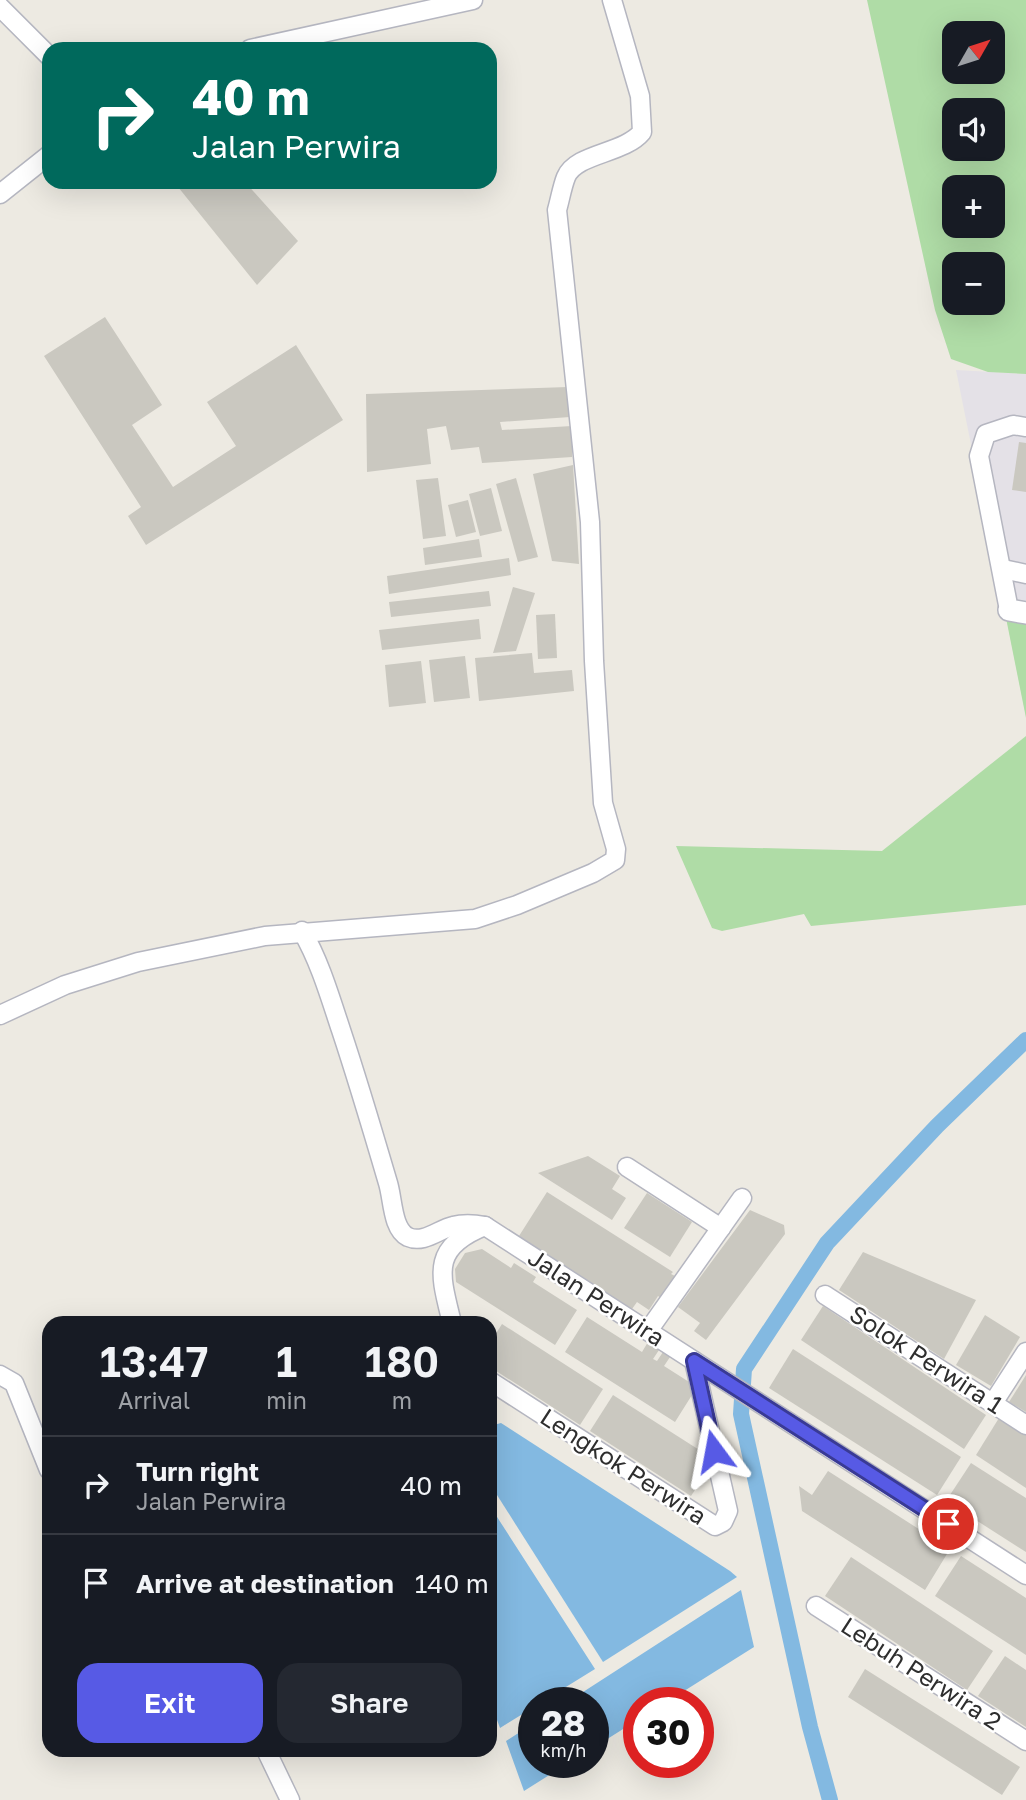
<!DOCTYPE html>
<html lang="en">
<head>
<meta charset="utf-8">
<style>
  :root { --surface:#171b24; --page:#242831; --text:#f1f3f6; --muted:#9ea1a6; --line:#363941; --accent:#575ae5 }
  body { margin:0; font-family:"Golos Text",sans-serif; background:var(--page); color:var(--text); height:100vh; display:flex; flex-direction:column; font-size:26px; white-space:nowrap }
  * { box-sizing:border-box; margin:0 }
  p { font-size:23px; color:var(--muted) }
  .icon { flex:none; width:38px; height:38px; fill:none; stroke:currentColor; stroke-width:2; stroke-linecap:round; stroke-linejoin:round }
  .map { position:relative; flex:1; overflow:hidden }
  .side { position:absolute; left:42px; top:1316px; width:455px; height:441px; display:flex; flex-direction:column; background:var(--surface); border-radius:21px; box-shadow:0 7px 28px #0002 }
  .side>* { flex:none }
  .guide { position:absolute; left:42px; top:42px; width:455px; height:147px; border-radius:21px; box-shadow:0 7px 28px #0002; background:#00695c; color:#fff; overflow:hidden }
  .needle { width:46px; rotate:51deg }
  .buttons { position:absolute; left:942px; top:21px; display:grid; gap:14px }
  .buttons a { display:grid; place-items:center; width:63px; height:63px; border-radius:14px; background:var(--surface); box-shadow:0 7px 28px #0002; font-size:35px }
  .speed { position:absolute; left:518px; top:1687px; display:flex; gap:14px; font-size:35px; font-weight:700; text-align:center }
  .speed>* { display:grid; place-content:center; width:91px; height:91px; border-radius:50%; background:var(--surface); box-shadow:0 7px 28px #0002; line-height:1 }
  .speed small { font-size:18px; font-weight:400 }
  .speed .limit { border:10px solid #d22; background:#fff; color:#111 }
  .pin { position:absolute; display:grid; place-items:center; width:60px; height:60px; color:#fff; margin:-30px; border:4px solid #fff; border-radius:50%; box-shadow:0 2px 7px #0007 }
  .me { position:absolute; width:77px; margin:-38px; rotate:347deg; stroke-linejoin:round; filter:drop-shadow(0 0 5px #0008) }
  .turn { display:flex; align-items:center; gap:24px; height:147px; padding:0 35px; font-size:32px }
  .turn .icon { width:91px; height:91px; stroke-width:2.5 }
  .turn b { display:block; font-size:49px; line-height:60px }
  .eta { display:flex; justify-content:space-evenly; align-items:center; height:119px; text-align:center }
  .eta b { font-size:42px; font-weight:600; line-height:49px }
  .cta { display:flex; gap:14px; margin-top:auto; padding:14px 35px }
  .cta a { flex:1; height:80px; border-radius:21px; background:var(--accent); color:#fff; font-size:28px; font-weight:600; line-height:80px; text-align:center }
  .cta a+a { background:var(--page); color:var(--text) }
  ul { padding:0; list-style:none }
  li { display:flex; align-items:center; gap:21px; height:98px; padding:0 35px; border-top:2px solid var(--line) }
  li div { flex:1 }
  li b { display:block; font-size:26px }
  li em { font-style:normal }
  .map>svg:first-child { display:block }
</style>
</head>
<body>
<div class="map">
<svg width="1026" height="1800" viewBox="0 0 1026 1800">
  <rect width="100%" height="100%" fill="#edeae2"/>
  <!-- industrial -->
  <path fill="#e4e1e7" d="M956,370L1026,374V622L1006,618Z"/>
  <!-- green -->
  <g fill="#afdca6" fill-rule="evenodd">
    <path d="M867,0H1026V374L988,372L951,359L935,310ZM954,33H992V72H954ZM954,110H992V149H954ZM954,187H992V226H954ZM954,264H992V303H954Z"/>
    <path d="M1006,618L1026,622V718Z"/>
    <path d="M1026,736V905L811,926L804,914L722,931L712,928L676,846L882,851Z"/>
  </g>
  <!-- water -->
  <g fill="#83b9e1">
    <path d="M501,1423L730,1571L737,1577L603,1662L490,1484V1426Z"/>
    <path d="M490,1506L595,1669L540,1703H534V1707L500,1728L490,1701Z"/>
    <path d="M741,1590L754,1647L665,1703H639V1719L593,1748V1703H566Z"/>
    <path d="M534,1723V1762H570L524,1791L506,1741Z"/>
  </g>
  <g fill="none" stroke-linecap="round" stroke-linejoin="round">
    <!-- canal -->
    <path stroke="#83b9e1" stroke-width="16" d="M830,1800L810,1727L741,1414L744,1369L827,1243L937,1126L1026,1040"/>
  </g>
  <!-- building -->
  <g fill="#cac8c0">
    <path d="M174,182H245L298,241L257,285Z"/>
    <path d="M105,317L162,405L132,425L173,487L236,446L207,402L296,345L343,420L146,545L128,516L141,507L44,356Z"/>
    <path d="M568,387L570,417L500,422L502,430L572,426V457L482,463L479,447L451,450L446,426L427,429L431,464L367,472L366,394Z"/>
    <path d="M1019,442L1026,443V492L1012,490Z"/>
    <path d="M573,465L579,564L552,561L533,474Z"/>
    <path d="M438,478L446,536L423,539L416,480Z"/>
    <path d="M516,478L538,557L518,562L496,484Z"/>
    <path d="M491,488L502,531L480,536L469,494Z"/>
    <path d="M468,500L476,532L456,537L448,505Z"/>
    <path d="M479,539L482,557L425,565L423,548Z"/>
    <path d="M509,558L511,575L389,594L387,576Z"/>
    <path d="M513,587L535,593L516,651L493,653Z"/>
    <path d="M489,591L491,606L391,617L389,602Z"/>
    <path d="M555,614L557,658L538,659L536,615Z"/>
    <path d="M479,619L481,639L382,650L379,630Z"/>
    <path d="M532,653L534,673L572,670L574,691L479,701L475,658Z"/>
    <path d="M465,656L470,698L434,702L429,660Z"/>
    <path d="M421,661L426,703L389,707L385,665Z"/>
    <path d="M588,1156L620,1176L612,1189L626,1198L612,1220L538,1173Z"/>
    <path d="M547,1192L673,1272L671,1274L675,1276L661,1298L658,1296L649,1310L637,1302L632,1309L519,1236Z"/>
    <path d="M647,1193L692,1222L670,1257L624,1228Z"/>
    <path d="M750,1210L784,1225L785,1234L706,1340L694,1331L700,1323L678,1307Z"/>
    <path d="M482,1249L511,1268L514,1263L536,1277L533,1282L577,1310L555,1345L456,1282L455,1269L465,1253Z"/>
    <path d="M863,1252L976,1300L944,1359L839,1290Z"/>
    <path d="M823,1306L986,1415L964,1449L801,1340Z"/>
    <path d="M985,1315L1020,1337L991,1386L956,1365Z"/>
    <path d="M587,1317L642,1352L648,1342L659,1350L653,1359L657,1361L663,1352L670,1357L664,1366L697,1387L675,1422L565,1352Z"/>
    <path d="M502,1324L603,1389L580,1425L490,1367V1343Z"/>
    <path d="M793,1349L961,1457L937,1495L769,1388Z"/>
    <path d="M1026,1375V1412L1009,1402Z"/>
    <path d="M613,1395L715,1460L691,1496L590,1431Z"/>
    <path d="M999,1418L1026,1435V1488L976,1455Z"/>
    <path d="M971,1463L1026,1498V1552L946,1501Z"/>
    <path d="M828,1471L950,1549L925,1590L802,1511L799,1486L812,1495Z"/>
    <path d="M961,1556L1026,1598V1655L935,1596Z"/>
    <path d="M851,1557L993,1651L967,1690L825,1596Z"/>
    <path d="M1005,1656L1026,1670V1727L978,1696Z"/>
    <path d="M865,1669L1020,1767L1002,1795L848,1697Z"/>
  </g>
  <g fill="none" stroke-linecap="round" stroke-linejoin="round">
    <!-- minor casing -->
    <g stroke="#b5b6c0" stroke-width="21">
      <g id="minor">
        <path d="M0,7L49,56"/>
        <path d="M250,49L473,0"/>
        <path d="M0,194L49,155"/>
        <path d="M1003,569L1026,574"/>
        <path d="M1009,610L979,456L986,434L1013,425L1026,427"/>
        <path d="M302,931C320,962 330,997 341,1030C358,1081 373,1132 388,1183C393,1199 392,1229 408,1237C424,1244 439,1229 453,1226C465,1223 474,1224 485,1226L1026,1575"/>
        <path d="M0,1015L65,985L138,962L265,936L475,919L517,905L593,873L615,860L616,849L603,803L594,661L590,522L557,210C560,200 562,187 566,177C576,153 624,154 642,132L640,96L612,0"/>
        <path d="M627,1167L721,1228"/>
        <path d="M825,1295L1026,1425"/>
        <path d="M452,1323C440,1274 430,1248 485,1226"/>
        <path d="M648,1331L742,1198"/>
        <path d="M0,1375L14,1383L49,1470"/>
        <path d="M490,1381L715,1526L723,1522L728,1511L694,1361"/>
        <path d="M993,1403L1026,1352"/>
        <path d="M816,1606L1026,1741"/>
        <path d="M266,1750L290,1800"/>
      </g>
    </g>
    <!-- tertiary casing -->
    <g stroke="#b5b6c0" stroke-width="24">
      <path id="tertiary" d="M1009,610L1026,613"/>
    </g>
    <!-- minor -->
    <use href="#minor" stroke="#fff" stroke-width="18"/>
    <!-- tertiary -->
    <use href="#tertiary" stroke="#fff" stroke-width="21"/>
  </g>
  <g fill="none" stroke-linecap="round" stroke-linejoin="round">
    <!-- route casing -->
    <g stroke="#393a95" stroke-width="18">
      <path id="route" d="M714,1451L694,1361L948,1524"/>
    </g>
    <!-- route -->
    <use href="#route" stroke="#575ae5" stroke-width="12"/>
  </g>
  <g text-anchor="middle" stroke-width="5" stroke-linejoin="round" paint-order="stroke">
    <!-- street labels -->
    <g font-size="24" fill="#2e2e2e" stroke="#fff">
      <text transform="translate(596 1298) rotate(33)" y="8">Jalan Perwira</text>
      <text transform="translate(926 1360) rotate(33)" y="8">Solok Perwira 1</text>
      <text transform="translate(623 1467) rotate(33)" y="8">Lengkok Perwira</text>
      <text transform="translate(921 1674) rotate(33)" y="8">Lebuh Perwira 2</text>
    </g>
  </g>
</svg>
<div class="buttons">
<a><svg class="needle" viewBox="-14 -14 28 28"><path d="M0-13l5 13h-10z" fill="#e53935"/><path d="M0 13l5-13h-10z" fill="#9ea1a6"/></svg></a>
<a><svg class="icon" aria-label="sound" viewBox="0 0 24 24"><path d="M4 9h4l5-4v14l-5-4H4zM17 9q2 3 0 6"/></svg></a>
<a>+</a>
<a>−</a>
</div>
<div class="speed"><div>28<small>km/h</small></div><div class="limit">30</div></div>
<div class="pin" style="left:948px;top:1524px;background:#d93025"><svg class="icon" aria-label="arrive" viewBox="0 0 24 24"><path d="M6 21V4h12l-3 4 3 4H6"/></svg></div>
<svg class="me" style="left:714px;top:1451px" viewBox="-20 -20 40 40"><path d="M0-17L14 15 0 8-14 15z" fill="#575ae5" stroke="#fff" stroke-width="4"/></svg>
<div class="guide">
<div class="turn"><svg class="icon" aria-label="right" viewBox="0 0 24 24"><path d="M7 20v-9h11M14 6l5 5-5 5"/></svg><div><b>40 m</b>Jalan Perwira</div></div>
</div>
<section class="side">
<div class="eta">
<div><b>13:47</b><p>Arrival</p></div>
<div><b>1</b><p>min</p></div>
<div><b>180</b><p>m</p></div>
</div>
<ul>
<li><svg class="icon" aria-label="right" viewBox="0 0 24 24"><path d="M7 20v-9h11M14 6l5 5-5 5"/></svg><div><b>Turn right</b><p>Jalan Perwira</p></div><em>40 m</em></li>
<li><svg class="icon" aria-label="arrive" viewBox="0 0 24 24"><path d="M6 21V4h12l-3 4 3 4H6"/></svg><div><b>Arrive at destination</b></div><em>140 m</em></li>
</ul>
<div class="cta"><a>Exit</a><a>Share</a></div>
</section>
</div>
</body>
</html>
